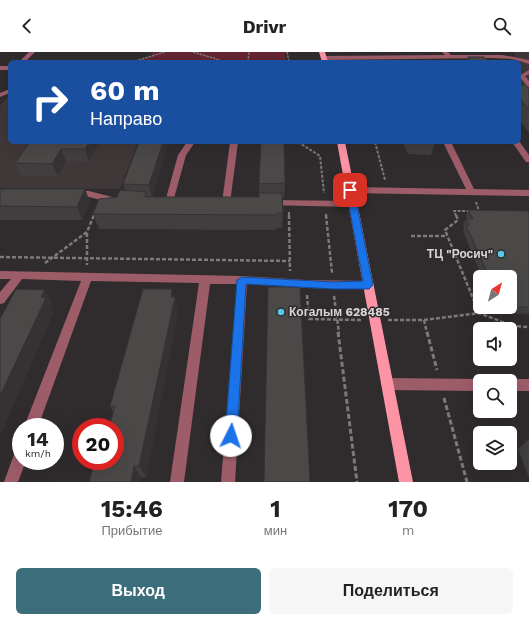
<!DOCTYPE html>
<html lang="ru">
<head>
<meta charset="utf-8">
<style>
  :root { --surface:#fff; --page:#f6f6f6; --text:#222; --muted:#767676; --accent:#3c6d7b }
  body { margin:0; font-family:"Work Sans",sans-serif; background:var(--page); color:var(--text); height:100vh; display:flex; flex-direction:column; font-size:15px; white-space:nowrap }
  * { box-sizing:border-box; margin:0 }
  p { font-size:13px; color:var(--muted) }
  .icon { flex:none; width:22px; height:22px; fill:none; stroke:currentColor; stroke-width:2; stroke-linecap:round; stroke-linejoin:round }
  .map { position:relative; height:430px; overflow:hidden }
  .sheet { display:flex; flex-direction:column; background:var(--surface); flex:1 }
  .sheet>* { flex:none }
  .top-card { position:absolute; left:8px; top:8px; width:513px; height:84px; border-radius:6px; box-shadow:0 4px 16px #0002; background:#1a4fa0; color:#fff; overflow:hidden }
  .needle { width:26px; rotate:36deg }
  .fabs { position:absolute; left:473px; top:218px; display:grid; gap:8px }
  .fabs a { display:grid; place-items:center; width:44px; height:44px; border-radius:6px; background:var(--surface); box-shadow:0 4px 16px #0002; font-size:20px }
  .speed { position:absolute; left:12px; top:366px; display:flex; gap:8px; font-size:20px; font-weight:700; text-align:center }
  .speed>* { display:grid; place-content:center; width:52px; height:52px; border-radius:50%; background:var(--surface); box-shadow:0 4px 16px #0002; line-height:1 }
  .speed small { font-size:10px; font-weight:400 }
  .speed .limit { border:6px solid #d22; background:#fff; color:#111 }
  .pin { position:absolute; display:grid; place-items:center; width:34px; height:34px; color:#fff; margin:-17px; border-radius:8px; box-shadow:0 2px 6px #0006 }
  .me { position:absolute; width:44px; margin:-22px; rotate:4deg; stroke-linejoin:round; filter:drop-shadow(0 0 3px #0008) }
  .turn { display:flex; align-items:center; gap:14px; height:84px; padding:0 16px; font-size:18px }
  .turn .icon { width:52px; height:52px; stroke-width:2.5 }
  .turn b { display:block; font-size:28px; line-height:34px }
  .eta { display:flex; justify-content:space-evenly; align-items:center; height:68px; text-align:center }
  .eta b { font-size:24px; font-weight:700; line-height:28px }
  .cta { display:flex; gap:8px; margin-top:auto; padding:8px 16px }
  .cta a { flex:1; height:46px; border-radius:6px; background:var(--accent); color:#fff; font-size:16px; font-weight:700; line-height:46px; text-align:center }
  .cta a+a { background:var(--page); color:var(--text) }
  header { display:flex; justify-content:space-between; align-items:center; height:52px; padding:0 16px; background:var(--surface); font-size:18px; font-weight:700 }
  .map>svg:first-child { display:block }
</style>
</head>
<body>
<header><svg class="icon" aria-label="back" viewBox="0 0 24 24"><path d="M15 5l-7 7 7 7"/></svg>Drivr<svg class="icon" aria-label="search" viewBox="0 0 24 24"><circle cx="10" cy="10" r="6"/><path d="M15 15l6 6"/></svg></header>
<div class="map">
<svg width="529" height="430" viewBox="0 0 529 430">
  <rect width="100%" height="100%" fill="#302c2d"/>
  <!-- built -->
  <g fill="#403738">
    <path d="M513,0H529V45L519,37V10H498L499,8H510L507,4H516Z"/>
    <path d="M10,42V90H138L120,137L0,136V54Z"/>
  </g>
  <!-- green -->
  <path fill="#662534" d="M153,0H285L286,10H135L151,5Z"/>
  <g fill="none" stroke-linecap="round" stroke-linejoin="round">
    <!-- path-far3 -->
    <g stroke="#7c7979" stroke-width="1.5" stroke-dasharray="2.5 1" stroke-linecap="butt">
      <path d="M193,0L226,10"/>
      <path d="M287,0L289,10"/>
      <path d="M132,10L165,0"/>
      <path d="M248,10L249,0"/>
    </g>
    <!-- path-far2 -->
    <g stroke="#7c7979" stroke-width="2" stroke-dasharray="3 1.5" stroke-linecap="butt">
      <path d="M298,90L320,104L324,141"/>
      <path d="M375,90L385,128"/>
      <path d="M476,150L479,159"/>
      <path d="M289,160V164"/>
      <path d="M326,162V164"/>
      <path d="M456,164L454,159H470"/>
    </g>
    <!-- path-far1 -->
    <g stroke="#7c7979" stroke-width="2.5" stroke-dasharray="4 2" stroke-linecap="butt">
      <path d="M289,163L290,219"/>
      <path d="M326,163L332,221"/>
      <path d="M456,163L458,168L445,178L479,261"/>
      <path d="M87,181V213"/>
      <path d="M411,184H447"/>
      <path d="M0,205L290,209"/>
      <path d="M45,211L87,180L94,163"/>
      <path d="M307,243L309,267L361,268"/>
      <path d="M334,244L339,281"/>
      <path d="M388,268H424L479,261L513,274L529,275"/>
      <path d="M424,268L427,281"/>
    </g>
    <!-- path -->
    <g stroke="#7c7979" stroke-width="3" stroke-dasharray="5 2.5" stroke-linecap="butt">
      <path d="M338,280L357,430"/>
      <path d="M427,280L437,318"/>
      <path d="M444,346L467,430"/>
    </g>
    <!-- minor -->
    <g fill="#9d5d68" fill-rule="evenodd">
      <path d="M29,0H35L25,10H19Z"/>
      <path d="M442,0H448L451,3H502L529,8V12L513,7L490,6L324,8L321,6L324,4L445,3Z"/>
      <rect x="0" y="14" width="10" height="4"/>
      <path d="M529,18V22L525,24L529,29V35L527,34L519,24Z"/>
      <path d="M10,37V41L0,45V41Z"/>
      <path d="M519,89L529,103V110H526L512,90Z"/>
      <path d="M187,90H195L186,103L173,150L169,153L166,152L165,150L178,103Z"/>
      <path d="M230,90H238L230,151L226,154L222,151Z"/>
      <path d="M443,90H451L474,137L529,138V144L350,141L346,138L350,135L466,137Z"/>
      <path d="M74,139H89L120,147L121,149L117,152L89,145L71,144L70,142Z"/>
      <path d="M269,148L353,149L357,152L353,155L266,153L265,151Z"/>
      <path d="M0,219L242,224L306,228L369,229L373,230L374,233L373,236L369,237L306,236L247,232L235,430H221L237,232H210L184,430H170L199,231L91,229L38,375H24L81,229L22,227L4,251L0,252V240L11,227H0Z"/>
      <path d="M387,326L480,327L484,329H480V339L387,338L383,336L381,332L383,328Z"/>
      <path d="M510,327H529V339H510V329H506Z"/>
      <path d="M21,395V409H26L18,430H4L16,397Z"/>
    </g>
    <!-- major -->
    <g fill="#fd94a6" fill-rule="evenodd">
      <path d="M319,0H325L328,10H322Z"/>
      <path d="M337,90H345L413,430H399Z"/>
    </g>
  </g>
  <!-- wall -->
  <g fill="#403e3e">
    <path d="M468,5L489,10H466Z"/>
    <path d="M519,33L529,37V81L519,67Z"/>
    <path d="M30,90H99L89,110L66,109L58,124H21L15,111Z"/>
    <path d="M139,90L153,145H259V132L285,131L284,146H282L283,161L282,176H276V178L99,177L93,162L125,139L123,132Z"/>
    <path d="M403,90H435L431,103L408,102Z"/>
    <path d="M0,137H85L90,151L82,168H0Z"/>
    <path d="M468,158L529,159V262L509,261L506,255H510V225H482L463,179L464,176L463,173L466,167H467L466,164Z"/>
    <path d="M174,245H175L178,260L146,425H141L140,430H89L115,409L113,360L110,354Z"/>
    <path d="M529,387V426L518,397Z"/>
  </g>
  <!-- shaded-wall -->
  <g fill="#343232">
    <path d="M89,90H99L89,110L85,97Z"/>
    <path d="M163,90H169L152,146L149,133Z"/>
    <path d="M61,97L66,109L58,124L52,112Z"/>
    <path d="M85,137L90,151L82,168L77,155Z"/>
    <path d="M172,237L175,247V245L178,260L146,425L139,414Z"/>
    <path d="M45,238L53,252L52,256L54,260L0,384V344Z"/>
    <path d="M134,414L141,425L140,430H131Z"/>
  </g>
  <!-- building -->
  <g fill="#4b4848" stroke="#343232">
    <path d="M468,5H484L489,10H472Z"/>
    <path d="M519,33H525L529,37V58L519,46Z"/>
    <path d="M30,90H89L85,97H61L52,112L15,111Z"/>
    <path d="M139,90H163L149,133L123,132Z"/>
    <path d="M261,90H284L285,131L259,132Z"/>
    <path d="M0,137H85L77,155L0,154Z"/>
    <path d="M120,138L146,140L145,145H259V141H282L283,161H276V163L93,162L99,147L117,145Z"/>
    <path d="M468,158L529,159V255H513L510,249V225H489L466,173H469L466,167H473Z"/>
    <path d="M268,235H300L310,430H264Z"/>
    <path d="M16,237L45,238L41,245L46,246L0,344V267Z"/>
    <path d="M143,237H172L171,245H175L139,414H134L131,430H89L95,409H115V375H109L115,354H110Z"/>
  </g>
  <!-- route -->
  <path fill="#1a73e8" stroke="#114b97" d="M350,136L354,138L373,233L369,237H333L246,232L237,384L236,388L231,390L227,388L225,384L237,228L242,225L333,230L363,229L346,138Z"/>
  <!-- markers -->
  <g fill="#5bc8e7" stroke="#302c2d" stroke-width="1.5">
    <circle cx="501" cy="202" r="4"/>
    <circle cx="281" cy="260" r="4"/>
  </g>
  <g text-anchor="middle" stroke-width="3" stroke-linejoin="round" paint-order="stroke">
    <!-- poi labels -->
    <g font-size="12" font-weight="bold" fill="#d7d5d5" stroke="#302c2d" text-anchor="end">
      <text x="493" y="206">ТЦ "Росич"</text>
      <text x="289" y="264" text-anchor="start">Когалым 628485</text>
    </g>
  </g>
</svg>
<div class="fabs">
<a><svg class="needle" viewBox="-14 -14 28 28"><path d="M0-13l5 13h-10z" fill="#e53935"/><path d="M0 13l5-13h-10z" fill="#767676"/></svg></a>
<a><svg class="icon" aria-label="sound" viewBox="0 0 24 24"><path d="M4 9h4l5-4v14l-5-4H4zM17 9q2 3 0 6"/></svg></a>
<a><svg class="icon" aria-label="search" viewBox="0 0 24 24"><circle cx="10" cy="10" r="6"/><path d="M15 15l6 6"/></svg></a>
<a><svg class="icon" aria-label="layers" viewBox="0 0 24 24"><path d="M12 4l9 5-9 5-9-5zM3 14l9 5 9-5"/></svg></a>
</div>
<div class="speed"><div>14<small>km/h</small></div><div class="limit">20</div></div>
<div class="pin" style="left:350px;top:138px;background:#d93025"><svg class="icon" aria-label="arrive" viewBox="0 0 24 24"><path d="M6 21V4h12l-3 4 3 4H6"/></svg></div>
<svg class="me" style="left:231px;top:384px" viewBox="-20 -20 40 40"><circle r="19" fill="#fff"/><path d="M0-13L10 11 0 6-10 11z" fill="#1a73e8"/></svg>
<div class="top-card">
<div class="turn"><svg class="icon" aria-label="right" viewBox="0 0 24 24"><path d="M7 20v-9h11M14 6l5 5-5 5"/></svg><div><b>60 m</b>Направо</div></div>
</div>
</div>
<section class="sheet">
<div class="eta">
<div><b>15:46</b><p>Прибытие</p></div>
<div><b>1</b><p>мин</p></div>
<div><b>170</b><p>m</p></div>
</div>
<div class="cta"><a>Выход</a><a>Поделиться</a></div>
</section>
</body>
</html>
